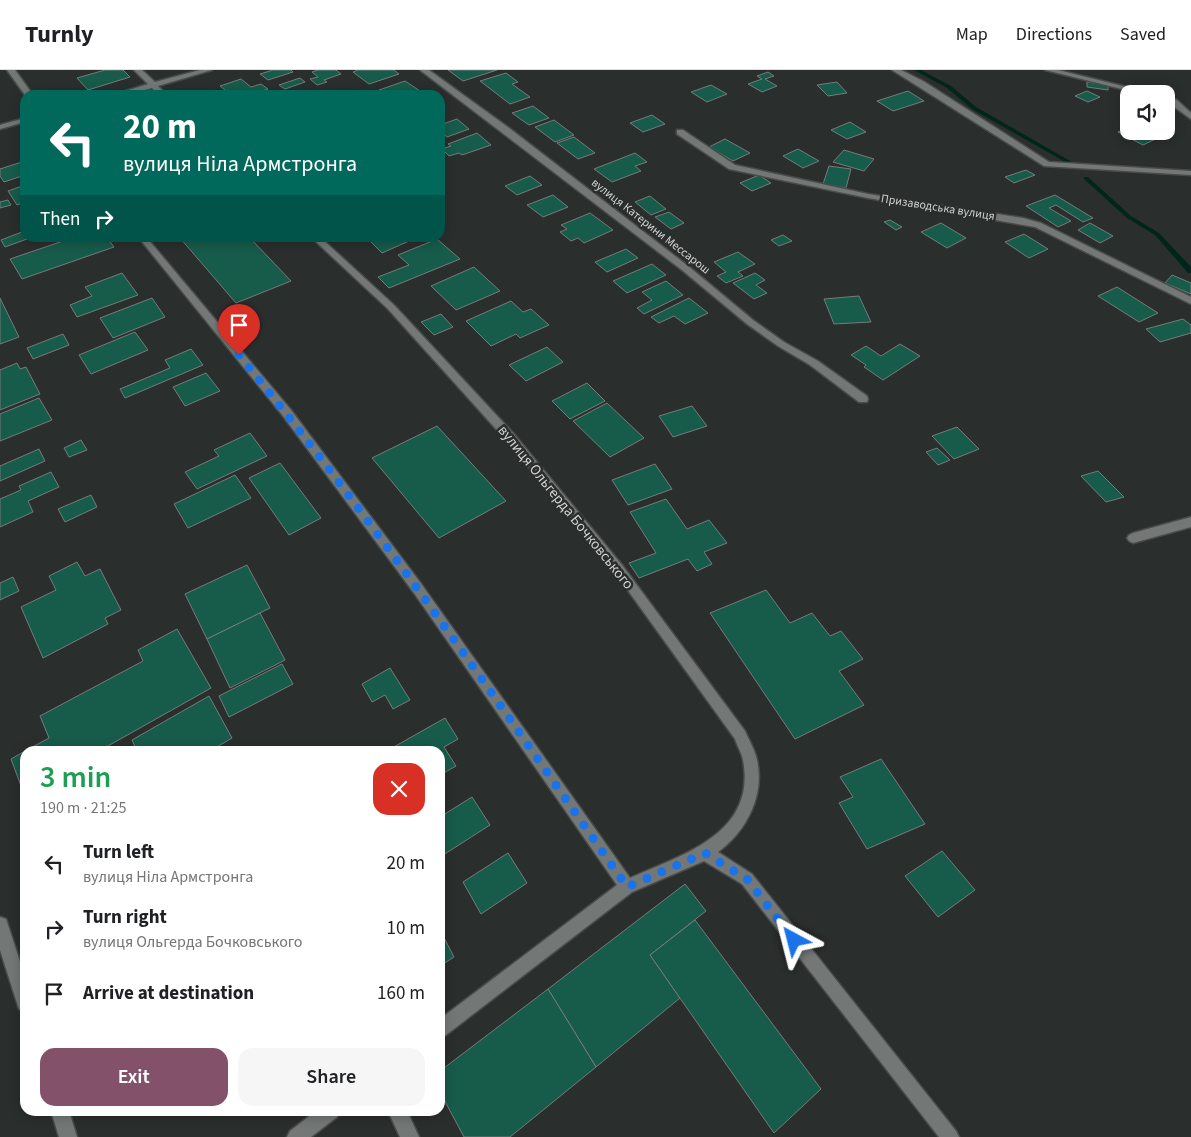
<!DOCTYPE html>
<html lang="en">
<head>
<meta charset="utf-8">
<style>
  :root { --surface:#fff; --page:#f6f6f6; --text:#202124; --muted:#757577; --line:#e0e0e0; --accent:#83526a }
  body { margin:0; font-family:"Source Sans 3",sans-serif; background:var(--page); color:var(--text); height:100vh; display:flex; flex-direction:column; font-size:19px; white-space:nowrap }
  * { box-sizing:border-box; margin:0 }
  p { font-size:16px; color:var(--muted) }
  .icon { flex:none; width:28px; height:28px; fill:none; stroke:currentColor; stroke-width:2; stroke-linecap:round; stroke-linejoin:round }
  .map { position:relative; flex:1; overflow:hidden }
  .drawer { position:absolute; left:20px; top:676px; width:425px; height:370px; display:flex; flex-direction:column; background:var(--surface); border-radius:15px; box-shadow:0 2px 12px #0003 }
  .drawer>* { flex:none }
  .banner { position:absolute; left:20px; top:20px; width:425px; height:152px; border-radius:15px; box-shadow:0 2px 12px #0003; background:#00695c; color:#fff; overflow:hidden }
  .fabs { position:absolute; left:1120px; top:15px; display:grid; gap:10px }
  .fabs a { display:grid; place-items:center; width:55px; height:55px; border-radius:10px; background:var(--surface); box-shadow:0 2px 12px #0003; font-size:25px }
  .pin { position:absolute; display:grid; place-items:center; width:42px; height:42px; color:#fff; margin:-51px -21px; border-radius:50% 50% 50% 0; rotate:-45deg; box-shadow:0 0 5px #0007 }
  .pin .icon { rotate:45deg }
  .me { position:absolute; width:55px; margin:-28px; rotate:322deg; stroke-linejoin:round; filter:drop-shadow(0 0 4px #0008) }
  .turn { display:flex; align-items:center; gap:18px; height:105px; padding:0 20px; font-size:22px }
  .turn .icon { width:65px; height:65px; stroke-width:2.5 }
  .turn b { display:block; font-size:35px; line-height:42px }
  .then { display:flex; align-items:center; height:48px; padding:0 20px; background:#0003; gap:10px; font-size:19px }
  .round { display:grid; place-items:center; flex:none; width:52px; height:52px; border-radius:15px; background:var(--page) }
  .headline { display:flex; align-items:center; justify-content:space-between; height:85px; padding:0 20px }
  h1 { font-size:30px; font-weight:600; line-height:38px; color:#1e9e55 }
  .action { display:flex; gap:10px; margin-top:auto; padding:10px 20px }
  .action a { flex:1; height:58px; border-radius:15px; background:var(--accent); color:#fff; font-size:20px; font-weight:600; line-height:58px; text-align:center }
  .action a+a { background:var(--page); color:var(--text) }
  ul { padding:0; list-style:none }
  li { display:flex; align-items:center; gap:15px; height:65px; padding:0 20px }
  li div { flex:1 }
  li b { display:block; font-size:19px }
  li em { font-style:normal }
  header { display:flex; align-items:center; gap:30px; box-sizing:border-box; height:70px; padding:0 25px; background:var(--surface); border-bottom:1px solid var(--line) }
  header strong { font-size:24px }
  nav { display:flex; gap:28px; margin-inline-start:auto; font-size:18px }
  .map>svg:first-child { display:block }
</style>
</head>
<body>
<header>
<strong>Turnly</strong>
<nav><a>Map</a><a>Directions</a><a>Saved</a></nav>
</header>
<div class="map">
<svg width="1191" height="1067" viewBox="0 0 1191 1067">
  <rect width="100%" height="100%" fill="#2a2e2d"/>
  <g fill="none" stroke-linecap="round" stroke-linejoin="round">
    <!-- stream -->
    <g fill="#00261c" fill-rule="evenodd">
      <path d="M914,0H921L951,16L976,37L1072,92L1067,93L972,39L947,18Z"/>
      <path d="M1084,107H1088L1131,146L1159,163L1191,197V203H1188L1155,165L1127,148L1084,109Z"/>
    </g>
  </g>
  <!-- building -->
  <g fill="#175b4b" stroke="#777b7a">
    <path d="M105,0H123L130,7L88,20L77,8Z"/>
    <path d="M273,0H291L293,2L268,10L260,4Z"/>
    <path d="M318,0H336L341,4L324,10L327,12L317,15L310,9L318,7L312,2Z"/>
    <path d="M358,0H394L399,4L369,14L353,2Z"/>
    <path d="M448,0H497L463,11Z"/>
    <path d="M768,2L774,6L765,9L777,16L762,22L748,14L762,9L757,6Z"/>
    <path d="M506,3L518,12L512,14L530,27L510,34L480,11Z"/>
    <path d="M300,8L305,12L285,19L279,15Z"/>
    <path d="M241,9L251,17L261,14L268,19L250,25H231L220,16Z"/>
    <path d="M405,11L423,23L417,25H386L379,20Z"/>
    <path d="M837,12L847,23L828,26L817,15Z"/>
    <path d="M1087,12L1108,15V20L1087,17Z"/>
    <path d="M711,15L727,24L707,32L691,22Z"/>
    <path d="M908,21L924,31L893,41L877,31Z"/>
    <path d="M1087,21L1100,27L1088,32L1075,26Z"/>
    <path d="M533,36L549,48L529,55L512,43Z"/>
    <path d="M652,45L665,54L643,62L630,53Z"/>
    <path d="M457,49L469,59L447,67L440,61V55Z"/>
    <path d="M554,50L574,65L555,72L535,57Z"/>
    <path d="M850,52L866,62L847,69L831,60Z"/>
    <path d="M1129,57V61H1153L1162,66L1143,75L1118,62Z"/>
    <path d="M477,63L491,75L462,85L459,83L449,86L442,79L451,76L448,74Z"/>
    <path d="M574,67L595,83L578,89L557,73Z"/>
    <path d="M725,69L750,83L733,91L709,77Z"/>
    <path d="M798,79L819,91L803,98L783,86Z"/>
    <path d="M844,80L874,89L864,101L833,92Z"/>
    <path d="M635,83L647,92L635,96L641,101L612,112L594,99Z"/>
    <path d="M25,91V105L4,112L0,106V99Z"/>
    <path d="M829,96L851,99L846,118L823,114Z"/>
    <path d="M1026,100L1035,105L1014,113L1005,107Z"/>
    <path d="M759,105L771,113L752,121L740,113Z"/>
    <path d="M530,106L542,115L517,125L505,116Z"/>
    <path d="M25,115V132L17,135L8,121Z"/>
    <path d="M553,125L568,137L543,147L527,135Z"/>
    <path d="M1055,125L1065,131L1093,148L1083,152L1056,135L1049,138L1071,151L1058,157L1026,136Z"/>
    <path d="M650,126L666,139L651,145L635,132Z"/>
    <path d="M8,130L11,135L0,138V132Z"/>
    <path d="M669,142L684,153L671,159L655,147Z"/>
    <path d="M590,143L613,160L584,173L578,168L571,171L560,162L567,159L561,155Z"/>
    <path d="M890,150L902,157L896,160L884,152Z"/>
    <path d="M941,153L966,168L947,178L921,162Z"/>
    <path d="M1090,153L1113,166L1100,173L1078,160Z"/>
    <path d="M22,162L27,169L5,177L1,170Z"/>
    <path d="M1024,164L1048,179L1029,188L1005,172Z"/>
    <path d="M783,165L792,171L779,176L771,170Z"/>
    <path d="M72,168H107L114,177L22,209L10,189Z"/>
    <path d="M180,168H250L291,211L236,233Z"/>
    <path d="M371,168H416L382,183L368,169Z"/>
    <path d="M437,169L460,189L389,218L378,207L409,195L398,185Z"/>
    <path d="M626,179L638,188L607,202L595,192Z"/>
    <path d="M738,182L755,194L738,202L743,206L726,213L717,206L726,202L714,192Z"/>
    <path d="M652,194L666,205L627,223L613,211Z"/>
    <path d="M474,197L500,221L456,240L431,216Z"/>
    <path d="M122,203L138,225L77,247L70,235L92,226L85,217Z"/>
    <path d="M755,203L765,210L756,215L767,223L754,229L733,213Z"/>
    <path d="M1172,205L1191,213V224L1165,213Z"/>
    <path d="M666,211L683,225L644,244L637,238L652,230L642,222Z"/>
    <path d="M1117,217L1158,243L1139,252L1098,226Z"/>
    <path d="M859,226L871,252L834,254L824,229Z"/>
    <path d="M0,228L19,267L0,274Z"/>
    <path d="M152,228L165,247L113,268L100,248Z"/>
    <path d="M689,228L708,243L685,254L674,246L659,253L651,247Z"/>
    <path d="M511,231L523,242L531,239L549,255L520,268L516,264L491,276L466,251Z"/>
    <path d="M441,244L453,257L434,265L421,252Z"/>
    <path d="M1183,249L1191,255V263L1160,272L1146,259Z"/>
    <path d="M135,262L148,280L91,304L79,285Z"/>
    <path d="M63,264L69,275L33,289L27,278Z"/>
    <path d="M900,274L920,286L883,310L864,297L866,295L851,285L866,276L881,286Z"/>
    <path d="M547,277L563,292L526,311L509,295Z"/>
    <path d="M191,279L203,295L125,328L120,319L170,298L165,290Z"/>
    <path d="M17,293L20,299L26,297L40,324L0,340V300Z"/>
    <path d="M206,303L220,321L185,336L173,317Z"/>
    <path d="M587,313L605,331L570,349L552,331Z"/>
    <path d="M39,328L52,350L0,371V344Z"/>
    <path d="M607,333L644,368L610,387L573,351Z"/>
    <path d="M692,336L707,356L673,367L659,346Z"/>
    <path d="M437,356L506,431L439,468L372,388Z"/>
    <path d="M957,357L979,379L954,389L932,366Z"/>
    <path d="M250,363L267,386L197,419L185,402L219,386L214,380Z"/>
    <path d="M81,370L87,380L69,387L64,378Z"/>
    <path d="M937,378L950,390L938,395L926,382Z"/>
    <path d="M39,379L45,391L0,411V396Z"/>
    <path d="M280,393L321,448L289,465L249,408Z"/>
    <path d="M655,394L672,419L628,435L612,410Z"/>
    <path d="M1098,401L1124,427L1106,432L1081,406Z"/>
    <path d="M51,402L59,417L28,431L33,442L0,457V429L21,420L19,416Z"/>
    <path d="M235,405L251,428L188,458L174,434Z"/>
    <path d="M91,425L97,437L65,452L58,439Z"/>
    <path d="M666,429L687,459L709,450L727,473L704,482L712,494L697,501L688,489L639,508L629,493L656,483L630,442Z"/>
    <path d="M77,492L85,506L100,499L121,540L105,548L108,554L43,588L21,537L56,520L49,506Z"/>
    <path d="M247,495L270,538L207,569L185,524Z"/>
    <path d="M13,507L19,521L0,530V513Z"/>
    <path d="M766,520L790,553L812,543L830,566L841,561L863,589L839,601L864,635L795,669L710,543Z"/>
    <path d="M260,543L285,590L230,618L207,569Z"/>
    <path d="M177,559L211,618L99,681H25L49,668L40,646L143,591L138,580Z"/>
    <path d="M282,594L293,614L229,647L219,626Z"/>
    <path d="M390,598L410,630L393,639L385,625L372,632L362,614Z"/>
    <path d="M209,626L232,668L210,681H137L132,670Z"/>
    <path d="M445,648L458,669L444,677L456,696L440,705V681H393L392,678Z"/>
    <path d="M25,681V723L24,724L11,689Z"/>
    <path d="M881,689L925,754L867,779L839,733L853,727L840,707Z"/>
    <path d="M472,727L490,755L440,787V747Z"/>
    <path d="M942,781L975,820L938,847L905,806Z"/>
    <path d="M508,783L527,813L481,844L463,812Z"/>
    <path d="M685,814L706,841L650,885L680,928L596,997L548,919Z"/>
    <path d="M695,850L821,1019L774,1063L650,885Z"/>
    <path d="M440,860L454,887L440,896Z"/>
    <path d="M548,919L596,997L510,1067H464L440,1022V1001Z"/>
  </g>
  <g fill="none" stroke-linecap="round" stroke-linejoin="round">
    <!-- minor casing -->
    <g stroke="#484b4a" stroke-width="3">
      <g id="minor">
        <path d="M7,0H15L33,25H25Z"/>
        <path d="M134,0H142L155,12L200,0H212L158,16L167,25H159L152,18L125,25H113L148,14Z"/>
        <path d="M420,0H429L509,58L688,196L753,250L784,272L818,291L867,326L868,329L867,332H859L810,295L778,276L747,254L682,200Z"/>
        <path d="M892,0H901L923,11L1049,92L1191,101V105L1044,96Z"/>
        <path d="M1045,0H1058L1155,24H1142Z"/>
        <path d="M1166,26L1177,30L1191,43V49L1166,31Z"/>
        <path d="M25,48V52L0,59V55Z"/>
        <path d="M677,60H683L735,95L868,124L1023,148L1041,153L1191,227V234L1035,157L868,128L729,99L677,64Z"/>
        <path d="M139,168H147L291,340L422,515L630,808C682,785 757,764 743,690C742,683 737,676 735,669L614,501L505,369L388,239L312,168H321L394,235L513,363L622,495L745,661C749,670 755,680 757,690C765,726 746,762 718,782L752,804L956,1061L959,1067H939L742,814L704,791L632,822L446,965L440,967V949L617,815L414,523L283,346Z"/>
        <path d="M1191,447V457L1133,473L1129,471L1127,468L1129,465L1133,463Z"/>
        <path d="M0,847L6,849L8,855L25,907V941L19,939L17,933L0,880Z"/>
        <path d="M51,1041H69L77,1067H59Z"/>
        <path d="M316,1041H340L337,1047L311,1067H287L290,1061Z"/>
        <path d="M388,1041H407L419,1067H400Z"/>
      </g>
    </g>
    <!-- minor -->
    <use href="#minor" fill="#737876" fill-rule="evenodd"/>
  </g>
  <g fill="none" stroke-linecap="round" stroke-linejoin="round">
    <!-- route -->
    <path stroke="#1a73e8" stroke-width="9" stroke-dasharray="0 16.2" d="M239,285C378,455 501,637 627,817L705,783L747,809L794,870"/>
  </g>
  <g text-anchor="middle" stroke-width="5" stroke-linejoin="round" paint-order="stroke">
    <!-- far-street labels -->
    <g font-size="12" fill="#cfd2d1" stroke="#2a2e2d">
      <text transform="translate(938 137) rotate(9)" y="4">Призаводська вулиця</text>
      <text transform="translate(651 156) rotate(38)" y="4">вулиця Катерини Мессарош</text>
    </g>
    <!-- street labels -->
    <g font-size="15" fill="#cfd2d1" stroke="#2a2e2d">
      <text transform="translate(566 437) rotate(51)" y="5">вулиця Ольгерда Бочковського</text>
    </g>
  </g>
</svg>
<div class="fabs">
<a><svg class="icon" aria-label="sound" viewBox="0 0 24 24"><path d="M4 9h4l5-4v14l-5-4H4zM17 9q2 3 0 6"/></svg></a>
</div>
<div class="pin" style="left:239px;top:285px;background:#d93025"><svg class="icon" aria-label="arrive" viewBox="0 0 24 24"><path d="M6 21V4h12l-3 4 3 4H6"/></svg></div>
<svg class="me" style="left:794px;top:870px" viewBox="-20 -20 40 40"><path d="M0-17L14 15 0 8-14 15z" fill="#1a73e8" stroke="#fff" stroke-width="4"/></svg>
<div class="banner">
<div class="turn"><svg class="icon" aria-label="left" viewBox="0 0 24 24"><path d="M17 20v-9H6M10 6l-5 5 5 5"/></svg><div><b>20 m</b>вулиця Ніла Армстронга</div></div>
<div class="then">Then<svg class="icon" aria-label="right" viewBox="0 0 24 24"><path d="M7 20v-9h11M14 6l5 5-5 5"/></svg></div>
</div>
<section class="drawer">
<div class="headline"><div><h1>3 min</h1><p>190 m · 21:25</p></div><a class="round" style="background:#d93025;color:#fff"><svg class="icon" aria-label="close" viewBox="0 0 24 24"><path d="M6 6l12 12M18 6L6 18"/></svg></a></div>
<ul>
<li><svg class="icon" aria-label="left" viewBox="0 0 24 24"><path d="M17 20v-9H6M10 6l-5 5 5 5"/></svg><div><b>Turn left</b><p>вулиця Ніла Армстронга</p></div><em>20 m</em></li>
<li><svg class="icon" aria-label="right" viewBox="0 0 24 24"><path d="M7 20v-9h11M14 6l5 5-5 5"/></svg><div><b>Turn right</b><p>вулиця Ольгерда Бочковського</p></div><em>10 m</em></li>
<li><svg class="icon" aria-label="arrive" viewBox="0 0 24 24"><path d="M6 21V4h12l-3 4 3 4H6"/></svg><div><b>Arrive at destination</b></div><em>160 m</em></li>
</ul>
<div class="action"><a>Exit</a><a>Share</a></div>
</section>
</div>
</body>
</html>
